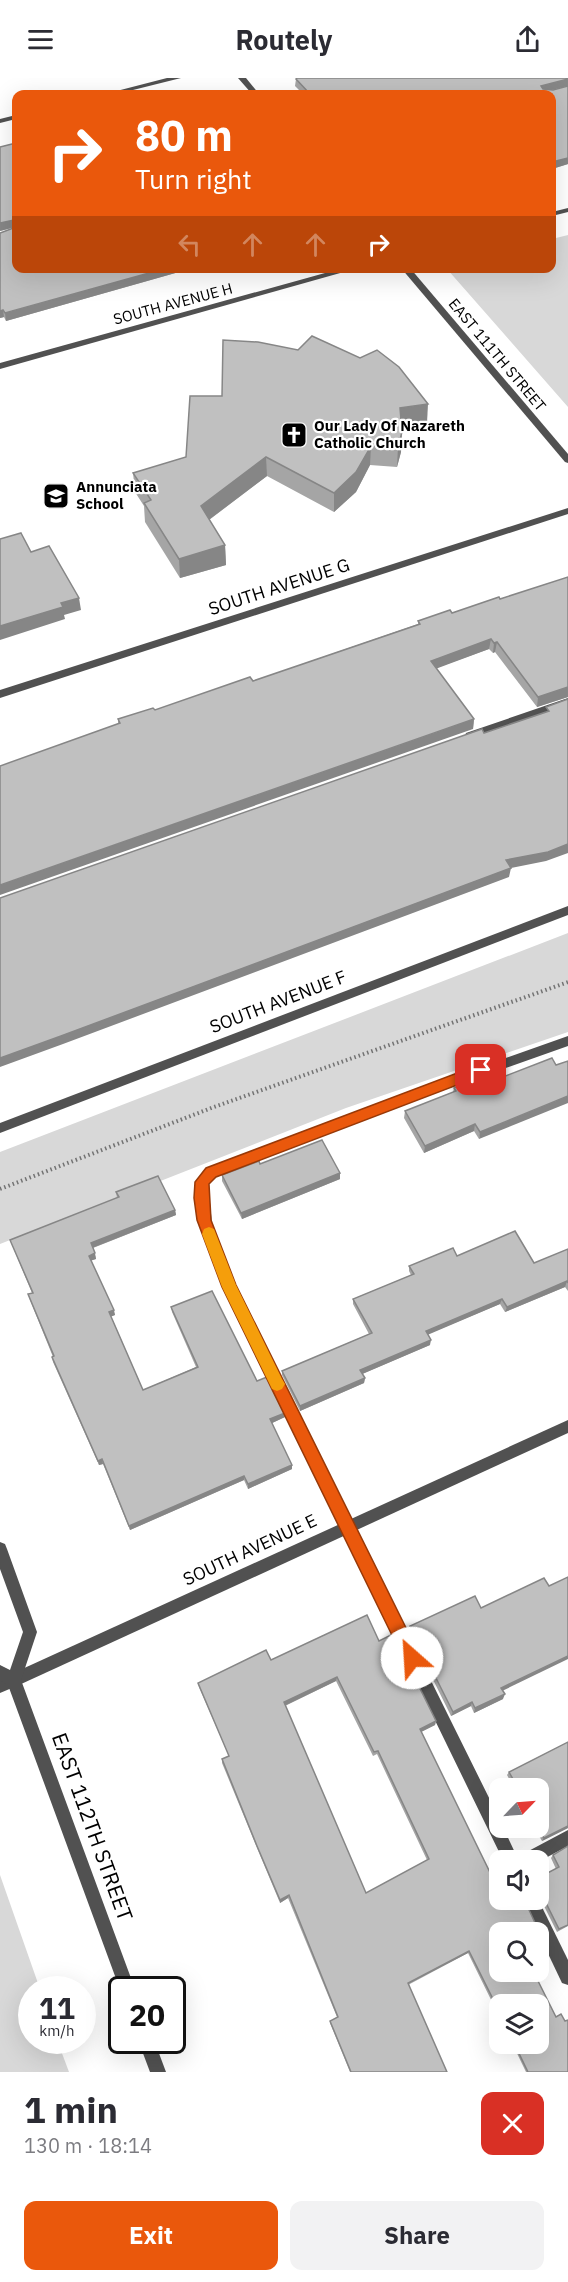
<!DOCTYPE html>
<html lang="en">
<head>
<meta charset="utf-8">
<style>
  :root { --surface:#fff; --page:#f2f2f3; --text:#2b2b33; --muted:#7c7c81; --accent:#ea580c }
  body { margin:0; font-family:"IBM Plex Sans",sans-serif; background:var(--page); color:var(--text); height:100vh; display:flex; flex-direction:column; font-size:22px; white-space:nowrap }
  * { box-sizing:border-box; margin:0 }
  p { font-size:20px; color:var(--muted) }
  .icon { flex:none; width:33px; height:33px; fill:none; stroke:currentColor; stroke-width:2; stroke-linecap:round; stroke-linejoin:round }
  .map { position:relative; height:1994px; overflow:hidden }
  .details { display:flex; flex-direction:column; background:var(--surface); flex:1 }
  .details>* { flex:none }
  .top-card { position:absolute; left:12px; top:12px; width:544px; height:183px; border-radius:12px; box-shadow:0 6px 24px #0002; background:#ea580c; color:#fff; overflow:hidden }
  .needle { width:39px; rotate:65deg }
  .fabs { position:absolute; left:489px; top:1700px; display:grid; gap:12px }
  .fabs a { display:grid; place-items:center; width:60px; height:60px; border-radius:12px; background:var(--surface); box-shadow:0 6px 24px #0002; font-size:30px }
  .speed { position:absolute; left:18px; top:1898px; display:flex; gap:12px; font-size:30px; font-weight:700; text-align:center }
  .speed>* { display:grid; place-content:center; width:78px; height:78px; border-radius:50%; background:var(--surface); box-shadow:0 6px 24px #0002; line-height:1 }
  .speed small { font-size:15px; font-weight:400 }
  .speed .limit { border:3px solid #111; border-radius:9px; background:#fff; color:#111 }
  .pin { position:absolute; display:grid; place-items:center; width:51px; height:51px; color:#fff; margin:-26px; border-radius:12px; box-shadow:0 3px 9px #0006 }
  .me { position:absolute; width:66px; margin:-33px; rotate:334deg; stroke-linejoin:round; filter:drop-shadow(0 0 4px #0008) }
  .turn { display:flex; align-items:center; gap:21px; height:126px; padding:0 24px; font-size:27px }
  .turn .icon { width:78px; height:78px; stroke-width:2.5 }
  .turn b { display:block; font-size:42px; line-height:51px }
  .lanes { display:flex; align-items:center; height:57px; padding:0 24px; background:#0003; justify-content:center; gap:30px; direction:ltr }
  .lanes .off { opacity:.35 }
  .round { display:grid; place-items:center; flex:none; width:63px; height:63px; border-radius:12px; background:var(--page) }
  .headline { display:flex; align-items:center; justify-content:space-between; height:102px; padding:0 24px }
  h1 { font-size:36px; font-weight:800; line-height:45px }
  .primary-button { display:flex; gap:12px; margin-top:auto; padding:12px 24px }
  .primary-button a { flex:1; height:69px; border-radius:12px; background:var(--accent); color:#fff; font-size:24px; font-weight:800; line-height:69px; text-align:center }
  .primary-button a+a { background:var(--page); color:var(--text) }
  header { display:flex; justify-content:space-between; align-items:center; height:78px; padding:0 24px; background:var(--surface); font-size:27px; font-weight:800 }
  .map>svg:first-child { display:block }
</style>
</head>
<body>
<header><svg class="icon" aria-label="menu" viewBox="0 0 24 24"><path d="M4 6h16M4 12h16M4 18h16"/></svg>Routely<svg class="icon" aria-label="share" viewBox="0 0 24 24"><path d="M12 15V3M7 8l5-5 5 5M5 13v7h14v-7"/></svg></header>
<div class="map">
<svg width="568" height="1994" viewBox="0 0 568 1994">
  <rect width="100%" height="100%" fill="#fff"/>
  <!-- green -->
  <g fill="#d8d8d8">
    <path d="M568,157V329L447,191L552,190V161Z"/>
    <path d="M568,855V954L346,1030L0,1166V1074Z"/>
    <path d="M0,1797L40,1911H32V1962H57L69,1994H0Z"/>
  </g>
  <g fill="none" stroke-linecap="round" stroke-linejoin="round">
    <!-- path -->
    <path stroke="#737373" stroke-width="4" stroke-dasharray="1.5 3" stroke-linecap="butt" d="M0,1111L214,1029L568,904"/>
    <!-- service -->
    <g fill="#515151" fill-rule="evenodd">
      <path d="M568,620V628L470,662L465,658L466,655Z"/>
      <path d="M568,958V968L438,1014L215,1099L208,1106L212,1145L235,1207L500,1742V1749H503L518,1781L521,1777L568,1752V1768L538,1784V1782H503L224,1209L200,1145L196,1104L207,1091L429,1007Z"/>
      <path d="M14,1595L19,1597L21,1602L19,1607L0,1615V1601Z"/>
      <path d="M522,1821H538L568,1882V1907L562,1905Z"/>
    </g>
    <!-- minor -->
    <g fill="#515151" fill-rule="evenodd">
      <path d="M167,0H181L117,16H105Z"/>
      <path d="M238,0H246L259,16H252Z"/>
      <path d="M16,37V41L0,45V41Z"/>
      <path d="M568,130V134L552,138V134Z"/>
      <path d="M343,190H358L0,291V285Z"/>
      <path d="M401,190H410L568,376V385L565,384Z"/>
      <path d="M568,430V436L0,620V612Z"/>
      <path d="M568,828V837L0,1055V1045Z"/>
      <path d="M568,1342V1355L19,1607L14,1609L9,1607L7,1602L9,1597Z"/>
    </g>
    <!-- tertiary -->
    <g fill="#515151" fill-rule="evenodd">
      <path d="M0,1464L5,1466L7,1471L37,1554L21,1602L135,1911H122V1917L8,1607L0,1602V1587L10,1592L23,1554L0,1491Z"/>
      <path d="M138,1962H154L166,1994H150Z"/>
    </g>
  </g>
  <!-- wall -->
  <g fill="#a5a5a5" fill-rule="evenodd">
    <path d="M296,1L553,12L568,8V86L552,91V16H303L295,8Z"/>
    <path d="M16,65V190H193L6,243L4,239L0,240L16,149L0,153V69Z"/>
    <path d="M427,345L401,349V374L397,389L370,387L356,414L334,434L267,398L209,442L225,467L226,487L180,500L145,444L144,428L135,414L133,395L186,379Z"/>
    <path d="M568,499V619L537,629L495,574L493,575L489,571L436,590L474,641L473,651L118,645V641L155,632L253,603L418,546V543L452,535L500,521Z"/>
    <path d="M495,1002L479,1061L474,1053L424,1075L404,1040L405,1033L453,1014L454,1010Z"/>
    <path d="M260,1086L340,1095V1101L242,1141L222,1103V1097Z"/>
    <path d="M116,1114L175,1132L176,1137L93,1170L96,1181L91,1182L115,1237L111,1238L143,1312L196,1289L172,1234L171,1229L257,1303L285,1339L272,1345L292,1391L248,1411L244,1402L130,1452L103,1386L99,1387L53,1284L52,1279H53L30,1222L28,1216L32,1215L10,1162L117,1120Z"/>
    <path d="M568,1171V1213L565,1209L505,1234L500,1226L428,1256L430,1267L362,1296L365,1300L364,1305L300,1333L282,1297V1293L369,1256L353,1226V1221L411,1197L409,1193V1188L457,1178L534,1185Z"/>
    <path d="M410,1548L503,1612V1621L474,1635L471,1628L451,1638L409,1553Z"/>
    <path d="M379,1563L436,1643L435,1647L421,1654L500,1854L568,1994H526L512,1965H538L500,1926V1940L468,1875L408,1907L447,1994H350L330,1945V1943L337,1939L288,1820L280,1825L257,1770L222,1685V1681L229,1678L199,1609L198,1605L271,1582ZM336,1603L373,1678L377,1676L427,1782L366,1815L285,1628Z"/>
    <path d="M568,1664V1750L542,1763L534,1749H538V1710H514L507,1697L509,1694Z"/>
    <path d="M568,1768V1848L557,1854L540,1820H538V1800L556,1791L551,1780L553,1777Z"/>
  </g>
  <!-- shaded-wall -->
  <g fill="#868686">
    <path d="M568,1V8L540,15L541,8Z"/>
    <path d="M568,80V86L552,91V84Z"/>
    <path d="M14,142L15,149L0,153V145Z"/>
    <path d="M167,190H193L6,243L5,235Z"/>
    <path d="M3,232L4,239L0,240V233Z"/>
    <path d="M428,326L427,345L399,349L400,330Z"/>
    <path d="M402,354L401,374L397,389L398,369Z"/>
    <path d="M371,368L370,387L356,414L334,434V415Z"/>
    <path d="M266,379L267,398L202,447L201,428Z"/>
    <path d="M225,467L226,487L180,500L179,481Z"/>
    <path d="M79,520L81,532L64,537L65,541L0,562V548L61,525Z"/>
    <path d="M491,561L489,571L430,593L431,583Z"/>
    <path d="M497,564L495,574L493,575L494,565Z"/>
    <path d="M568,609V619L537,629L538,619Z"/>
    <path d="M474,641L473,651L0,817V807Z"/>
    <path d="M568,766V775L546,783L511,790L509,799L63,966L0,989V980L506,782Z"/>
    <path d="M568,1018V1025L479,1061L480,1054Z"/>
    <path d="M475,1046L474,1053L424,1075L425,1068Z"/>
    <path d="M340,1095V1101L242,1141L241,1135Z"/>
    <path d="M175,1132L176,1137L92,1170L91,1165Z"/>
    <path d="M95,1175L96,1181L90,1183L89,1178Z"/>
    <path d="M567,1203L565,1209L505,1234L507,1229Z"/>
    <path d="M502,1221L500,1226L425,1258L426,1253Z"/>
    <path d="M114,1232L115,1237L110,1239L109,1234Z"/>
    <path d="M431,1262L430,1267L360,1297V1292Z"/>
    <path d="M365,1300L364,1305L300,1333V1328Z"/>
    <path d="M285,1335V1339L270,1346V1341Z"/>
    <path d="M102,1381L103,1386L99,1387L98,1383Z"/>
    <path d="M292,1387V1391L248,1411V1406Z"/>
    <path d="M244,1398V1402L130,1452L129,1448Z"/>
    <path d="M568,1578V1581L500,1614L501,1610Z"/>
    <path d="M337,1599L336,1603L284,1628V1624Z"/>
    <path d="M505,1616L503,1621L474,1635L475,1630Z"/>
    <path d="M472,1624L471,1628L451,1638L453,1634Z"/>
    <path d="M436,1643L435,1647L419,1655L420,1651Z"/>
    <path d="M568,1748V1750L542,1763L544,1760Z"/>
    <path d="M289,1817L288,1820L280,1825V1822Z"/>
    <path d="M469,1873L468,1875L406,1907L408,1905Z"/>
  </g>
  <!-- building -->
  <g fill="#c0c0c0" stroke="#868686" stroke-width="1.5" fill-rule="evenodd">
    <path d="M297,0H568V1L541,8L543,11L553,12L568,8V80L552,84V16H310L296,1Z"/>
    <path d="M16,65V143L14,142L0,145V69Z"/>
    <path d="M16,149V190H167L5,235L3,232L0,233V155Z"/>
    <path d="M312,258L360,280L377,272L399,289L428,326L400,330L402,354L398,369L371,368L356,394L334,415L266,379L201,428L225,467L179,481L144,425L151,422L133,395L186,379L190,318H222L223,262L258,264L298,272Z"/>
    <path d="M21,455L31,474L49,468L79,520L61,525L63,529L0,548V461Z"/>
    <path d="M568,499V609L538,619L497,564L494,565L491,561L431,583L474,641L0,807V688L120,645L118,641L153,630L155,632L250,599L253,603L420,546L418,543L450,532L452,535L499,519L500,521Z"/>
    <path d="M568,621V766L548,774L506,782L511,790L61,958L0,980V820L482,651L484,655L549,633L546,629Z"/>
    <path d="M552,980L556,987L568,983V1018L480,1054L475,1046L425,1068L405,1033L456,1013L454,1010L490,994L495,1002Z"/>
    <path d="M322,1062L340,1095L241,1135L222,1097L259,1083L260,1086Z"/>
    <path d="M158,1098L175,1132L91,1165L95,1175L89,1178L114,1232L109,1234L143,1312L198,1289L171,1229L212,1213L257,1303L267,1299L285,1335L270,1341L292,1387L248,1406L244,1398L129,1448L102,1381L98,1383L52,1279L54,1278L28,1216L33,1215L10,1162L119,1119L116,1114Z"/>
    <path d="M515,1153L534,1185L568,1171V1205L567,1203L507,1229L502,1221L426,1253L431,1262L360,1292L365,1300L300,1328L282,1293L372,1255L353,1221L414,1196L409,1188L453,1170L457,1178Z"/>
    <path d="M568,1499V1578L501,1610L505,1616L475,1630L472,1624L453,1634L410,1548L475,1518L481,1530L544,1500L549,1508Z"/>
    <path d="M367,1537L379,1563L393,1556L436,1643L420,1651L500,1815V1821H524L542,1860L538,1862V1854H500V1893H533L556,1939L561,1936L565,1943L568,1942V1994H528L514,1965H538V1926H500V1935L469,1873L408,1905L447,1994H351L330,1943L338,1939L289,1817L280,1822L257,1768L222,1681L229,1678L198,1605L266,1572L271,1582ZM337,1599L374,1674L378,1673L429,1781L366,1815L284,1624Z"/>
    <path d="M568,1664V1748L544,1760L538,1749V1710H518L509,1694Z"/>
    <path d="M568,1768V1847L559,1851L542,1817H538V1800L559,1789L553,1777Z"/>
  </g>
  <!-- route -->
  <path fill="#ea580c" stroke="#983908" stroke-width="1.5" d="M481,986L486,988L488,992L486,996L216,1099L209,1106L211,1142L236,1207L418,1574L420,1580L418,1586L412,1588L406,1586L222,1209L197,1142L194,1120L195,1104L206,1090Z"/>
  <!-- slow -->
  <path fill="#f59e0b" d="M209,1149L214,1151L236,1207L282,1301L285,1306L282,1311L277,1313L272,1311L222,1209L202,1156L204,1151Z"/>
  <!-- icons -->
  <defs>
    <g id="church-square" transform="scale(1.35)"><rect x="-9" y="-9" width="18" height="18" rx="4" fill="#000" stroke="#fff"/><path d="M-1.2-6h2.4v3.5h3.3v2.4h-3.3V6h-2.4V-.1h-3.3v-2.4h3.3Z" fill="#fff"/></g>
    <g id="school-square" transform="scale(1.35)"><rect x="-9" y="-9" width="18" height="18" rx="4" fill="#000" stroke="#fff"/><path d="M0-5L7-2L0 1L-7-2ZM-4 1L0 2.5L4 1V4Q0 6-4 4Z" fill="#fff"/></g>
  </defs>
  <g fill-rule="evenodd">
    <use href="#church-square" x="294" y="357"/>
    <use href="#school-square" x="56" y="418"/>
  </g>
  <g text-anchor="middle" stroke-width="4.5" stroke-linejoin="round" paint-order="stroke">
    <!-- far-street labels -->
    <g font-size="15" fill="#000" stroke="#fff">
      <text transform="translate(173 226) rotate(-15)" y="5">SOUTH AVENUE H</text>
      <text transform="translate(497 277) rotate(50)" y="5">EAST 111TH STREET</text>
    </g>
    <!-- far-poi labels -->
    <g font-size="15" font-weight="bold" fill="#000" stroke="#fff" text-anchor="start">
      <text x="314" y="353">Our Lady Of Nazareth<tspan x="314" dy="17">Catholic Church</tspan></text>
      <text x="76" y="414">Annunciata<tspan x="76" dy="17">School</tspan></text>
    </g>
    <!-- street labels -->
    <g font-size="18" fill="#000" stroke="#fff">
      <text transform="translate(279 509) rotate(-18)" y="6">SOUTH AVENUE G</text>
      <text transform="translate(278 924) rotate(-21)" y="6">SOUTH AVENUE F</text>
      <text transform="translate(250 1472) rotate(-25)" y="6">SOUTH AVENUE E</text>
    </g>
    <!-- near-street labels -->
    <g font-size="21" fill="#000" stroke="#fff">
      <text transform="translate(92 1749) rotate(70)" y="7">EAST 112TH STREET</text>
    </g>
  </g>
</svg>
<div class="fabs">
<a><svg class="needle" viewBox="-14 -14 28 28"><path d="M0-13l5 13h-10z" fill="#e53935"/><path d="M0 13l5-13h-10z" fill="#7c7c81"/></svg></a>
<a><svg class="icon" aria-label="sound" viewBox="0 0 24 24"><path d="M4 9h4l5-4v14l-5-4H4zM17 9q2 3 0 6"/></svg></a>
<a><svg class="icon" aria-label="search" viewBox="0 0 24 24"><circle cx="10" cy="10" r="6"/><path d="M15 15l6 6"/></svg></a>
<a><svg class="icon" aria-label="layers" viewBox="0 0 24 24"><path d="M12 4l9 5-9 5-9-5zM3 14l9 5 9-5"/></svg></a>
</div>
<div class="speed"><div>11<small>km/h</small></div><div class="limit">20</div></div>
<div class="pin" style="left:481px;top:992px;background:#d93025"><svg class="icon" aria-label="arrive" viewBox="0 0 24 24"><path d="M6 21V4h12l-3 4 3 4H6"/></svg></div>
<svg class="me" style="left:412px;top:1580px" viewBox="-20 -20 40 40"><circle r="19" fill="#fff"/><path d="M0-13L10 11 0 6-10 11z" fill="#ea580c"/></svg>
<div class="top-card">
<div class="turn"><svg class="icon" aria-label="right" viewBox="0 0 24 24"><path d="M7 20v-9h11M14 6l5 5-5 5"/></svg><div><b>80 m</b>Turn right</div></div>
<div class="lanes"><svg class="icon off" aria-label="left" viewBox="0 0 24 24"><path d="M17 20v-9H6M10 6l-5 5 5 5"/></svg><svg class="icon off" aria-label="ahead" viewBox="0 0 24 24"><path d="M12 20V5M6 11l6-6 6 6"/></svg><svg class="icon off" aria-label="ahead" viewBox="0 0 24 24"><path d="M12 20V5M6 11l6-6 6 6"/></svg><svg class="icon" aria-label="right" viewBox="0 0 24 24"><path d="M7 20v-9h11M14 6l5 5-5 5"/></svg></div>
</div>
</div>
<section class="details">
<div class="headline"><div><h1>1 min</h1><p>130 m · 18:14</p></div><a class="round" style="background:#d93025;color:#fff"><svg class="icon" aria-label="close" viewBox="0 0 24 24"><path d="M6 6l12 12M18 6L6 18"/></svg></a></div>
<div class="primary-button"><a>Exit</a><a>Share</a></div>
</section>
</body>
</html>
